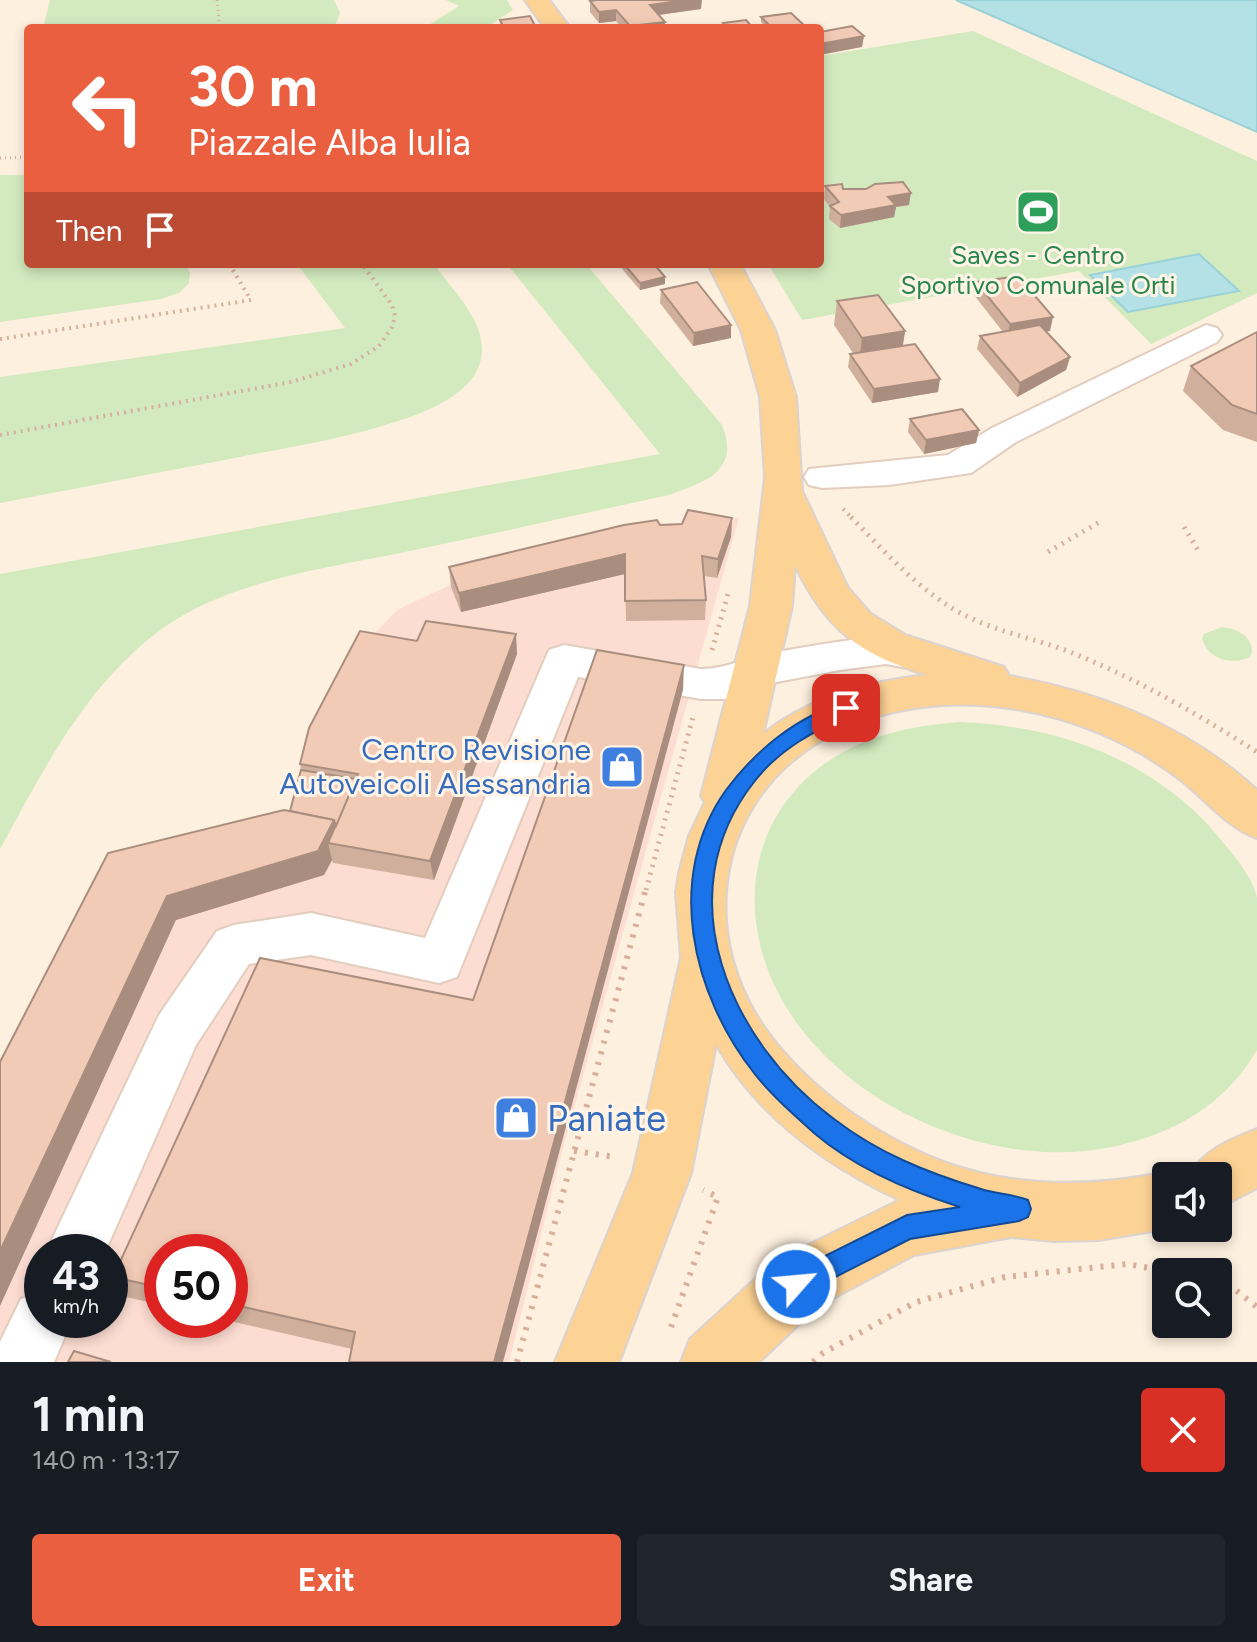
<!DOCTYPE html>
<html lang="en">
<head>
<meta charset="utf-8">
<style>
  :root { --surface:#171b24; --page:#20242c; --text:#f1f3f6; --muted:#9ea1a6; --accent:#ea5f40 }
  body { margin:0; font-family:Figtree,sans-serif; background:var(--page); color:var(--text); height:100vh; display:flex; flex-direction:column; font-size:30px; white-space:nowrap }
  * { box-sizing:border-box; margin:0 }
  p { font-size:26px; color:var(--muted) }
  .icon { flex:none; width:44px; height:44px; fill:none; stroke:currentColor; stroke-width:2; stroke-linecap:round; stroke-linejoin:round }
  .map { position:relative; height:1362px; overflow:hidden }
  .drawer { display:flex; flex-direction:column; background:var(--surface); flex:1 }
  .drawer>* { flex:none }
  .hud { position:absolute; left:24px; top:24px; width:800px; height:244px; border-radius:8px; box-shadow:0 4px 12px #0003; background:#ea5f40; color:#fff; overflow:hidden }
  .fabs { position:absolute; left:1152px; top:1162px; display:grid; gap:16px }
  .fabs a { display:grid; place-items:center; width:80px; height:80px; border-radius:8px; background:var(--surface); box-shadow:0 4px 12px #0003; font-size:40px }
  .speed { position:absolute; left:24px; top:1234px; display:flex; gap:16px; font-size:40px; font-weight:700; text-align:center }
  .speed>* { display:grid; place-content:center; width:104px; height:104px; border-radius:50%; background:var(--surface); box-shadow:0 4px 12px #0003; line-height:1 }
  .speed small { font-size:20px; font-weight:400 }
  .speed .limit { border:12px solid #d22; background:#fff; color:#111 }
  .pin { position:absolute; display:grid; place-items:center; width:68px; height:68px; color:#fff; margin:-34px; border-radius:16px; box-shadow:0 4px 12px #0006 }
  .me { position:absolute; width:88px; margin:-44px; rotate:63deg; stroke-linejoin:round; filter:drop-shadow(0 0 6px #0008) }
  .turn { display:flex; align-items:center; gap:28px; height:168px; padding:0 32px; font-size:36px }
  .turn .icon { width:104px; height:104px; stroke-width:2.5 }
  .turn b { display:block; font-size:56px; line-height:68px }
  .then { display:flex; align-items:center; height:76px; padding:0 32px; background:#0003; gap:16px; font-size:30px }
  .round { display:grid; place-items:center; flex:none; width:84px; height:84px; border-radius:8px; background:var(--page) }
  .summary { display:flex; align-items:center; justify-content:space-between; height:136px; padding:0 32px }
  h1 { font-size:48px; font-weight:700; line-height:60px }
  .action { display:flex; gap:16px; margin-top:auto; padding:16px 32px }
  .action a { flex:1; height:92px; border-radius:8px; background:var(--accent); color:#fff; font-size:32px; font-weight:700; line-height:92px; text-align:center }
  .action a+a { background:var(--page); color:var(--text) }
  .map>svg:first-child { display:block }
</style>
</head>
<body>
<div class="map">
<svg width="1257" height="1362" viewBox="0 0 1257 1362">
  <rect width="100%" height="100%" fill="#fdf0df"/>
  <!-- commercial -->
  <path fill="#fdddd2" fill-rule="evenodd" d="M739,517L563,1148L509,1362H0V1103L114,875L287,831L360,649L397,610L452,584ZM42,1252H110V1320H42ZM162,1252H230V1320H162Z"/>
  <!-- green -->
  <g fill="#d2eabe">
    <path d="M50,0H334L340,13L334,28H43Z"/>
    <path d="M446,0H507L513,10L485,28H424L459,6Z"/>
    <path d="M973,31L1257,161V293L1151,344L1079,271L802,320L768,264H820V56Z"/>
    <path d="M0,175H28V264H186L190,273L189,283L179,293L161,299L0,322Z"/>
    <path d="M297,264H434C454,293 493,327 479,366C469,394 427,412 401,420C349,438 294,446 240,457C160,472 80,488 0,503V377L345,328Z"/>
    <path d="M507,264H586L722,425C741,472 704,482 669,495C585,513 502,532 419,549C332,568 228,578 155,634C83,690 43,771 0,849V574L660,454Z"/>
    <path d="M1222,627C1237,629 1252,636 1252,652L1250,657C1231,666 1208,659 1202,639L1204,634Z"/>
    <path d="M960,722C1063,726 1162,763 1226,846C1237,859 1254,880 1257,898C1257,913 1257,931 1257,946C1257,981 1257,1015 1257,1050C1225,1105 1174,1134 1112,1147C986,1173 825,1100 772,980C732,887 762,790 855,746C889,730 924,725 960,722Z"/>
  </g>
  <!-- water -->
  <g fill="#b4e1e6" stroke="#9ad1d8" stroke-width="2">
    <path d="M956,0H1257V132Z"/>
    <path d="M1199,254L1239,291L1128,312L1090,275Z"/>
  </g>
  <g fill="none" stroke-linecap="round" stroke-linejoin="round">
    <!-- minor casing -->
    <g stroke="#e2cdbe" stroke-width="4">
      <g id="minor">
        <path d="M1206,325L1217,328L1222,335L1217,342L1016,442L971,473L889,485L822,488L809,485L804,477L809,469L948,455L992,428Z"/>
        <path d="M886,636L933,645L939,655L933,665L918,670L886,664L840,670L766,684L727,699H701L578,677L457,977L439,983L311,955L249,964L196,1045L105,1252H46L159,1015L217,931L234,925L311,913L425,938L549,650L564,645L701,669C724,669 740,660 762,655C803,647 844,640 886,636Z"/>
        <path d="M42,1290V1320H72L54,1362H0V1342L21,1299Z"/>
      </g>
    </g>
    <!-- major casing -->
    <g stroke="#dbd3cf" stroke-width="4">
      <g id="major">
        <path d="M525,0H549L570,28H545Z"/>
        <path d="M708,264H740L775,330L796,397L802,491L848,588L871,614L905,635L1004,667L1009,676C1101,692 1187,726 1257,790V838C1228,828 1206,800 1182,781C1132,742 1071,717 1009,708C942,698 871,709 814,745C713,810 699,940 769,1034C811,1090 876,1136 941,1161C1014,1188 1090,1188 1166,1172L1175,1176H1166V1228H1170L1099,1240L1054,1241L1011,1237L914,1255L818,1306L759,1362H681L690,1339L774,1262L900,1200C825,1165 758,1117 716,1044L691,1173L619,1362H555L633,1173L681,958L676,892L679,873L689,836L705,802L701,796L750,606L765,478L760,397L741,330ZM795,565C826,630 859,654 927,675C869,681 808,698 763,734L792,606Z"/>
        <path d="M1257,1129V1188L1218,1208V1176H1190C1202,1150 1232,1139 1257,1129Z"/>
      </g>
    </g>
    <!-- path-far3 -->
    <g stroke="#d7af9a" stroke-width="3" stroke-dasharray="1 4" stroke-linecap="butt">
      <path d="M217,0L220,28"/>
      <path d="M0,158L28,157"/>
    </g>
    <!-- path-far2 -->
    <g stroke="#d7af9a" stroke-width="4" stroke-dasharray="2 5" stroke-linecap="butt">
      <path d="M0,339L251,300L229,264"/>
      <path d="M0,435L291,382L351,364L379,346L392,327L395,316L392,305L362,264"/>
      <path d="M843,509L853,519"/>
    </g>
    <!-- path-far1 -->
    <g stroke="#d7af9a" stroke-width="5" stroke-dasharray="2 6" stroke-linecap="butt">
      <path d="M851,517C884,551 915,586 955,610C993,632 1036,638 1075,654C1139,680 1199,715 1257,752"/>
      <path d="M1184,527L1198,550"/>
      <path d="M1048,552L1103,520"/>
      <path d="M712,650L728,594"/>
      <path d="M646,890L693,717"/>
    </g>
    <!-- path -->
    <g stroke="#d7af9a" stroke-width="6" stroke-dasharray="3 8" stroke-linecap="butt">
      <path d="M574,1151L615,1157"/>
      <path d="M1218,1280L1224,1281L1257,1307"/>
      <path d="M671,1327L718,1197L703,1190"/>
      <path d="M517,1362L646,888"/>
      <path d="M813,1362L823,1353L916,1302L1005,1277L1127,1264L1173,1272"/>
    </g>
    <!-- minor -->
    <use href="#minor" fill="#fff" fill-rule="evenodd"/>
    <!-- major -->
    <use href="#major" fill="#fdd295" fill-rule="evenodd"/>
  </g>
  <!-- wall -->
  <g fill="#d0af9d">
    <path d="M590,1L701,9L659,15L665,27L676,28H622L616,21L599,23L590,12Z"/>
    <path d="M761,17L806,27L816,28H766L761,22Z"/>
    <path d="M825,186L843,189L909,205L896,207L894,217L840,228L829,219L830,207L824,199Z"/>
    <path d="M618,264H654L665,284L640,290Z"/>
    <path d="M976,282L1050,331H1046L1070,357L1066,370L1017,397L977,349L980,336L1003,332L974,295Z"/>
    <path d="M661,290L731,325V338L693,346L660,303Z"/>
    <path d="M837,301L905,331L903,346L938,392L872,403L848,367L850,354L853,353L834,325Z"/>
    <path d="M1257,332V442L1223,430L1183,391L1191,366Z"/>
    <path d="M910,419L979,430L976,443L924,454L908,432Z"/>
    <path d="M732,518L731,537L717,578L704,576L706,600L705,620L626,621L625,574L461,612L451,587L449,567L660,525L682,524Z"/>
    <path d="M417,641L517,654L434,880L333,863L332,860L324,875L176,920L0,1062L290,811L301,770L300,764Z"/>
    <path d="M683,690L352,1349L226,1320H230V1252H162V1305L126,1297L113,1277L473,1000Z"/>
  </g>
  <!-- shaded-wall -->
  <g fill="#a98e7f">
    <path d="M686,0H702L701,9L650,16V5Z"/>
    <path d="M616,10V21L599,23V12Z"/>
    <path d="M665,22V28H630V26Z"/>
    <path d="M864,36L862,47L820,55V44Z"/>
    <path d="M911,193L909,205L896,207L894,217L840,228L841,215L888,197Z"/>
    <path d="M665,277V284L640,290V283Z"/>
    <path d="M1053,317L1050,331L1007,337L1010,324Z"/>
    <path d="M731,325V338L693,346L694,333Z"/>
    <path d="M905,331L901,356L859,362L862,338Z"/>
    <path d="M1070,357L1066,370L1017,397L1020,383Z"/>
    <path d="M940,379L938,392L872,403L874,389Z"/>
    <path d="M979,430L976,443L924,454L926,440Z"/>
    <path d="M732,518L731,537L717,578L718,559Z"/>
    <path d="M625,554V574L461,612L459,593Z"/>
    <path d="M516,634L517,654L434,880L430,861Z"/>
    <path d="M684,665L683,690L503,1362H494Z"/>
    <path d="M334,820L337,831L328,843L332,860L324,875L176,920L0,1306V1251L167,896Z"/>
  </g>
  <!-- building -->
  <g fill="#f2cbb6" stroke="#a98e7f" stroke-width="2">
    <path d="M596,0H686L650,5L665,22L630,26L616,10L599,12L590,1Z"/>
    <path d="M791,13L806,27L772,28L761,17Z"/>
    <path d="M530,16L536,28H504L500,20Z"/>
    <path d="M746,20L753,28H727L723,23Z"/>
    <path d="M852,26L864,36L820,44V32Z"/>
    <path d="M903,182L911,193L888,197L896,205L841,215L830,206L839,202L825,186L842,184L843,189H866L875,184Z"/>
    <path d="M624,264H654L665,277L640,283Z"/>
    <path d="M1018,276L1053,317L1010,324L976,282Z"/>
    <path d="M697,282L731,325L694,333L661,290Z"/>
    <path d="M878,295L905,331L862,338L837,301Z"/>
    <path d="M1040,325L1070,357L1020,383L980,336Z"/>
    <path d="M1257,332V414L1232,405L1191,366Z"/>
    <path d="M915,344L940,379L874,389L850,354Z"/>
    <path d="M962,409L979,430L926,440L910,419Z"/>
    <path d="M688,510L732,518L718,559L702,556L706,600L625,601V554L459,593L449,567L624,525L657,520L660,525L682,524Z"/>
    <path d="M426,621L516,634L430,861L328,843L358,774L300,764L309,728L360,631L417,641Z"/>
    <path d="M597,650L684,665L494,1362H349L355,1332L230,1304V1252H162V1288L113,1277L260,958L473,1000Z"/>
    <path d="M301,770L356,779L336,826L334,820L290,811Z"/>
    <path d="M284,810L334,820L318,851L167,896L0,1251V1062L108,853Z"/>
    <path d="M74,1351L111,1362H68Z"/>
  </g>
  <!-- route -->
  <path fill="#1a73e8" stroke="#114b97" stroke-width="2" d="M846,702L855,708L853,713C816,730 779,749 754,782C665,895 730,1042 834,1119C878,1153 928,1173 981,1189C996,1194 1013,1194 1028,1200L1031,1209L1028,1217L1019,1221L910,1239L796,1297L787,1293L783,1284L787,1275L907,1215L960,1207C909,1191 855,1168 814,1133C794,1115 770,1094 754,1073C692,994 664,877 726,790C756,750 797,716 846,702Z"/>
  <!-- icons -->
  <defs>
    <g id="stadium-square" transform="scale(2.3)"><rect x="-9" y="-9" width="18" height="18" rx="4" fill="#2e9e5b" stroke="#fff4e6"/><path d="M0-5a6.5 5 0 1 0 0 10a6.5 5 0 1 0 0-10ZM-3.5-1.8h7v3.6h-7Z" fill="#fff"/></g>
    <g id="shop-square" transform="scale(2.3)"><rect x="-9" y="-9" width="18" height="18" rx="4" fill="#3f7fe0" stroke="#fff4e6"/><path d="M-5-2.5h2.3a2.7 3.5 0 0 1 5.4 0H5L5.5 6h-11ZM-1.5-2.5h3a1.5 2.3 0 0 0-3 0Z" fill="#fff"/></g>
  </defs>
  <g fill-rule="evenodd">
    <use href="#stadium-square" x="1038" y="212"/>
    <use href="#shop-square" x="622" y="767"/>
    <use href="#shop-square" x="516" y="1118"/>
  </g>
  <g text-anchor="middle" stroke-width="6" stroke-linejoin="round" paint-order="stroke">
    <!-- far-leisure labels -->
    <g font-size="26" fill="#27864d" stroke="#fff4e6">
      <text x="1038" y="264">Saves - Centro<tspan x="1038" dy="30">Sportivo Comunale Orti</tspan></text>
    </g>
    <!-- shop labels -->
    <g font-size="30" fill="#366cbe" stroke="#fff4e6" text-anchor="end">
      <text x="591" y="760">Centro Revisione<tspan x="591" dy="34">Autoveicoli Alessandria</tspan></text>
    </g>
    <!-- near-shop labels -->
    <g font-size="36" fill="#366cbe" stroke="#fff4e6" text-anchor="start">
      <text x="547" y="1131">Paniate</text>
    </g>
  </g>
</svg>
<div class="fabs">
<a><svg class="icon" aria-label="sound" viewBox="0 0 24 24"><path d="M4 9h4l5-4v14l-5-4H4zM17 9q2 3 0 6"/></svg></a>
<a><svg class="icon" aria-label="search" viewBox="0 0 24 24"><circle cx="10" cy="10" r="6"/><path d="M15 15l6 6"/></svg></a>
</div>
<div class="speed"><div>43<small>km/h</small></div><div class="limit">50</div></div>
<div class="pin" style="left:846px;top:708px;background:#d93025"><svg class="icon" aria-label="arrive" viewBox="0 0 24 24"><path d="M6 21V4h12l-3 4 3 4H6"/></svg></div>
<svg class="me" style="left:796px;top:1284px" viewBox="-20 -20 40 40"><circle r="17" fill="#1a73e8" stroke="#fff" stroke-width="3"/><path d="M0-11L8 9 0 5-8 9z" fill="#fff"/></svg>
<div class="hud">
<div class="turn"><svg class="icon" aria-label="left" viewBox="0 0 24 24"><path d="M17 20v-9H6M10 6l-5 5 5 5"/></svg><div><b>30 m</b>Piazzale Alba Iulia</div></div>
<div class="then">Then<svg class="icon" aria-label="arrive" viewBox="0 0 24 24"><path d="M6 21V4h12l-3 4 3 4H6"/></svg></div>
</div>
</div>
<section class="drawer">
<div class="summary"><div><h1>1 min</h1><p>140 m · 13:17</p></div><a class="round" style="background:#d93025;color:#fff"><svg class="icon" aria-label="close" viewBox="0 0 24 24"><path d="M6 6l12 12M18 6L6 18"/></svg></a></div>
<div class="action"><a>Exit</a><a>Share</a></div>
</section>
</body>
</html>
